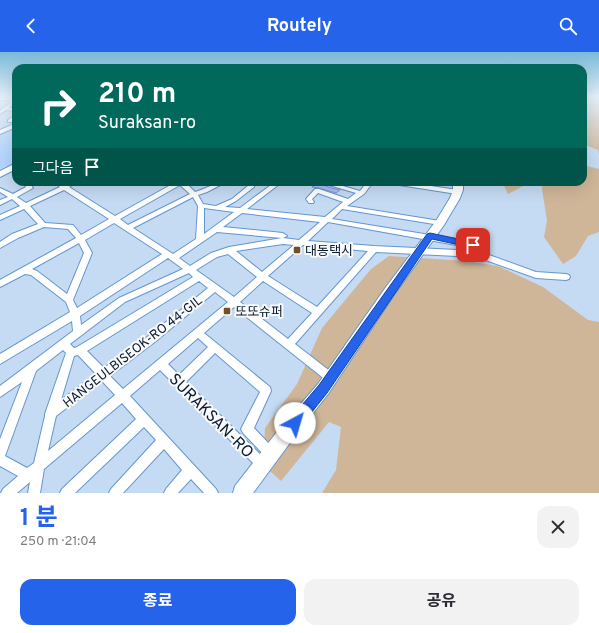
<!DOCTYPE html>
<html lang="ko">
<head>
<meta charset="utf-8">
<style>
  :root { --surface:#fff; --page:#f2f2f3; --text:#2b2b33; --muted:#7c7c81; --accent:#2563eb }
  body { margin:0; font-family:Overpass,"Noto Sans KR",sans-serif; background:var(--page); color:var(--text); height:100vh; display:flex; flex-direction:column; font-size:15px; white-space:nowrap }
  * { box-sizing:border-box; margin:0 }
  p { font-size:13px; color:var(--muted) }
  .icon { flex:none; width:22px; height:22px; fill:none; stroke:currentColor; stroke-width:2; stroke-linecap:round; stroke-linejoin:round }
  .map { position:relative; height:441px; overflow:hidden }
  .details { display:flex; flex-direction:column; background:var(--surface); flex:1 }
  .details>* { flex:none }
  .guide { position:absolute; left:12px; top:12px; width:575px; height:122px; border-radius:12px; box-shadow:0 4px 16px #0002; background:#00695c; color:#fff; overflow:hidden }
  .pin { position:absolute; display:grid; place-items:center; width:34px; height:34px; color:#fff; margin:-17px; border-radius:8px; box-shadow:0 2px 6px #0006 }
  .me { position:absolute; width:44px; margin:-22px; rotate:39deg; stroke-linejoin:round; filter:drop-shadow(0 0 3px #0008) }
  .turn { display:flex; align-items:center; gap:14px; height:84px; padding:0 20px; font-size:18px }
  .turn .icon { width:52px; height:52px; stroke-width:2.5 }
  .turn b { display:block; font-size:28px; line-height:34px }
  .then { display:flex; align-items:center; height:38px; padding:0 20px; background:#0003; gap:8px; font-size:15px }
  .round { display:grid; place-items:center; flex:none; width:42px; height:42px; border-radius:12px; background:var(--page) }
  .headline { display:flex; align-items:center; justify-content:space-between; height:68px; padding:0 20px }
  h1 { font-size:24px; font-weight:700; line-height:30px; color:var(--accent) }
  .action { display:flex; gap:8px; margin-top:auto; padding:8px 20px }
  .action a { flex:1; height:46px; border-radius:12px; background:var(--accent); color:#fff; font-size:16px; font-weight:700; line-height:46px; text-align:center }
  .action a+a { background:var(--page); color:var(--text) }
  header { display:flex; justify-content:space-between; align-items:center; height:52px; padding:0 20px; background:var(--accent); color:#fff; font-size:18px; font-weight:700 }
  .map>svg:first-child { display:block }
</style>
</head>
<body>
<header><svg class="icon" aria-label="back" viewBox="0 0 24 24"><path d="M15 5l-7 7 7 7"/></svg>Routely<svg class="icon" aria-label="search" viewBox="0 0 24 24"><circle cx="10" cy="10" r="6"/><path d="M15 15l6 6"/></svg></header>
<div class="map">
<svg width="599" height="441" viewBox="0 0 599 441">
  <rect width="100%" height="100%" fill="#c5dbf3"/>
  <!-- built -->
  <path fill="#b2d5fe" d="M16,74V110L0,117V82Z"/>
  <!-- green -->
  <g fill="#cfb699">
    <path d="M583,45H599V102L598,98L583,92Z"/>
    <path d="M583,113L599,117V180L588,184L576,204L563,212L544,185L547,169L542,137L543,130H583Z"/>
    <path d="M502,130H531L508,142Z"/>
    <path d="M389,204L466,209L498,214L543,235L588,268L599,270V441H322L336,418L341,375L329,370L281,429L263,413L265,376L297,332L322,276L371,217Z"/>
  </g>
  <!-- building -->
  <path fill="#aebef6" stroke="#8294d8" d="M318,131L331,136L340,138L336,141L319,136L312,135Z"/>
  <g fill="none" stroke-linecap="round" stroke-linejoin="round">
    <!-- street casing -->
    <g stroke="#6296d0" stroke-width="2">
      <g id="street">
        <path d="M0,46L16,47V50L9,56L16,57V59L6,58L0,62V59L12,49L0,48Z"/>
        <path d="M14,64H16V67L12,70H8V68Z"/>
        <path d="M16,71V75L0,82V78Z"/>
        <path d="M23,130H29L33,136L17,145L26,151L60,135L54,130H61L65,132L70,130H78L69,135L115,164L176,130H185L195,140C206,137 215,130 226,130L207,140L198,143L203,152L216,154L232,147L249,133L247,130H254L255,132L254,135L236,149L225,155L240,156L275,130H282L247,157L325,165L343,150L318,141L312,147L314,150L313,151H309L306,147L315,137H319L348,147L356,141L319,130H329L360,139L367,130H373L364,142L347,154L440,169L444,171L440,173L342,157L332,167L473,190L476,191L477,193L476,195L473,196L328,170L308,189L374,194L478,199L536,220L566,222L569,223L570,225L569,227L566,228L536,226L477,205L376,200L295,292L335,323L336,326L335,329L331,331L327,329L234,255L204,281L270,335L271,339L254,376L275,398L277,402L275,406L271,408L267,406L243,381L241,377L260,340L215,301L186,330L267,409L269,413L267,417L263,419L259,417L160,318L130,344L216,437L218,441H204L191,427L178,441H164L166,437L182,418L164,397L123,441H109L111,437L156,388L144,375L75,441H60L62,437L136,367L122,351L44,417L40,441H28L30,430L17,441H1L3,437L18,424L0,414V387L22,330L0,345V334L73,279L72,269L0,312V302L70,260L66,250L31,223L25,222L0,235V228L76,186L68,177L44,175L18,186L0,196V190L12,182L38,172L24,157L0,168V163L20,154L12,147L0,153V148L8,145L0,140V136L13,142L26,135ZM180,133L190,142L128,173L120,167ZM64,138L109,167L81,183L73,173L45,171L30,154ZM193,145L198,154L196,187L173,202L133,176ZM204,156L234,160L204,182ZM242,161L320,170L299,188L283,186L287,184L283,181L223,175ZM114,171L162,202L77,256L73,248L92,201L85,188ZM217,180L282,186L229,195L211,201L190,214L179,206ZM79,191L84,201L67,242L37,219L32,217ZM283,192L294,193L262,220L236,199ZM303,193L368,199L317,255L268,224ZM228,202L257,225L234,245L196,218L217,205ZM168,206L183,217L119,246L81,273L80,264ZM189,221L193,225L77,295L74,296L70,292L125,250ZM199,229L208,236L150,283L104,316L87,299ZM263,229L312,261L288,287L240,250ZM215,240L228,250L123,337L110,324L156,289ZM198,286L208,295L179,323L168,312ZM63,298L66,301L45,362V364L34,411L27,416L5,404L36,319ZM78,303L96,322L61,348L74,304ZM102,329L115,343L48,399L56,364Z"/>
        <path d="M390,130H405L457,138L460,140L457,142L393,132Z"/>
      </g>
    </g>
    <!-- secondary casing -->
    <g stroke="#6296d0" stroke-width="2">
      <g id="secondary">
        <path d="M16,111V117L0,125V119Z"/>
        <path d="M453,130H463V138L460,146L444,173L394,243L328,342L292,388L253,441H233L235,434L280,376L318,332L386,235L436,169L450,146L453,138Z"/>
      </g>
    </g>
    <!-- street -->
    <use href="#street" fill="#fff" fill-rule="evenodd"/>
    <!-- secondary -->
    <use href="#secondary" fill="#fff" fill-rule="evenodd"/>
  </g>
  <!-- sky -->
  <linearGradient id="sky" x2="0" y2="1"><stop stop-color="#78bad8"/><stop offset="0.42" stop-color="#e5effa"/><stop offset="1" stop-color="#e5effa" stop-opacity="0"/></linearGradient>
  <rect width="599" height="107" fill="url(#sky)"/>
  <!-- route -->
  <path fill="#2563eb" stroke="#184099" d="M430,181L473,190L477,193L473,196L432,187L327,341L300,375L295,377L291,375L289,371L291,366L319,333L427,182Z"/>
  <!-- markers -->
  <g fill="#715127" stroke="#f9f9f9" stroke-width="1.5">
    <rect x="293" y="194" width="8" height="8" rx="2"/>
    <rect x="223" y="255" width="8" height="8" rx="2"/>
  </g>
  <g text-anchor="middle" stroke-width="4" stroke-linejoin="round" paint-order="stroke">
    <!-- poi labels -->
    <g font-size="13" fill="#05192f" stroke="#f9f9f9" text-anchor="start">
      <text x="305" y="203">대동택시</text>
      <text x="235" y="264">또또슈퍼</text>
    </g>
    <!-- street labels -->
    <g font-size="13" fill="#05192f" stroke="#f9f9f9">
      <text transform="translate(132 299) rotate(-38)" y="5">HANGEULBISEOK-RO 44-GIL</text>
    </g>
    <!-- near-street labels -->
    <g font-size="16" fill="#05192f" stroke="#f9f9f9">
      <text transform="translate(212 363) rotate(45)" y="6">SURAKSAN-RO</text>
    </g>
  </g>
</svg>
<div class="pin" style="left:473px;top:193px;background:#d93025"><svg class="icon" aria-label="arrive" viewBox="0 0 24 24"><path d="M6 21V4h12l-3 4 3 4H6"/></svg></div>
<svg class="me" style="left:295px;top:371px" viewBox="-20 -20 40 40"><circle r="19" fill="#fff"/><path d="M0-13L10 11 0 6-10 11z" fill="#2563eb"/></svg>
<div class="guide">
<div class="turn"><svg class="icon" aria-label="right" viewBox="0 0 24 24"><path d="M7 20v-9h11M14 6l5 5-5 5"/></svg><div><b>210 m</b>Suraksan-ro</div></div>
<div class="then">그다음<svg class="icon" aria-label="arrive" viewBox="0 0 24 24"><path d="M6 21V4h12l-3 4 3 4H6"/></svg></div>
</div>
</div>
<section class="details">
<div class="headline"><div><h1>1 분</h1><p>250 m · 21:04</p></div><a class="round"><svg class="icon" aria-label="close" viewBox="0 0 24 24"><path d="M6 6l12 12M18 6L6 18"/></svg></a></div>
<div class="action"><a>종료</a><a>공유</a></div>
</section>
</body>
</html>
